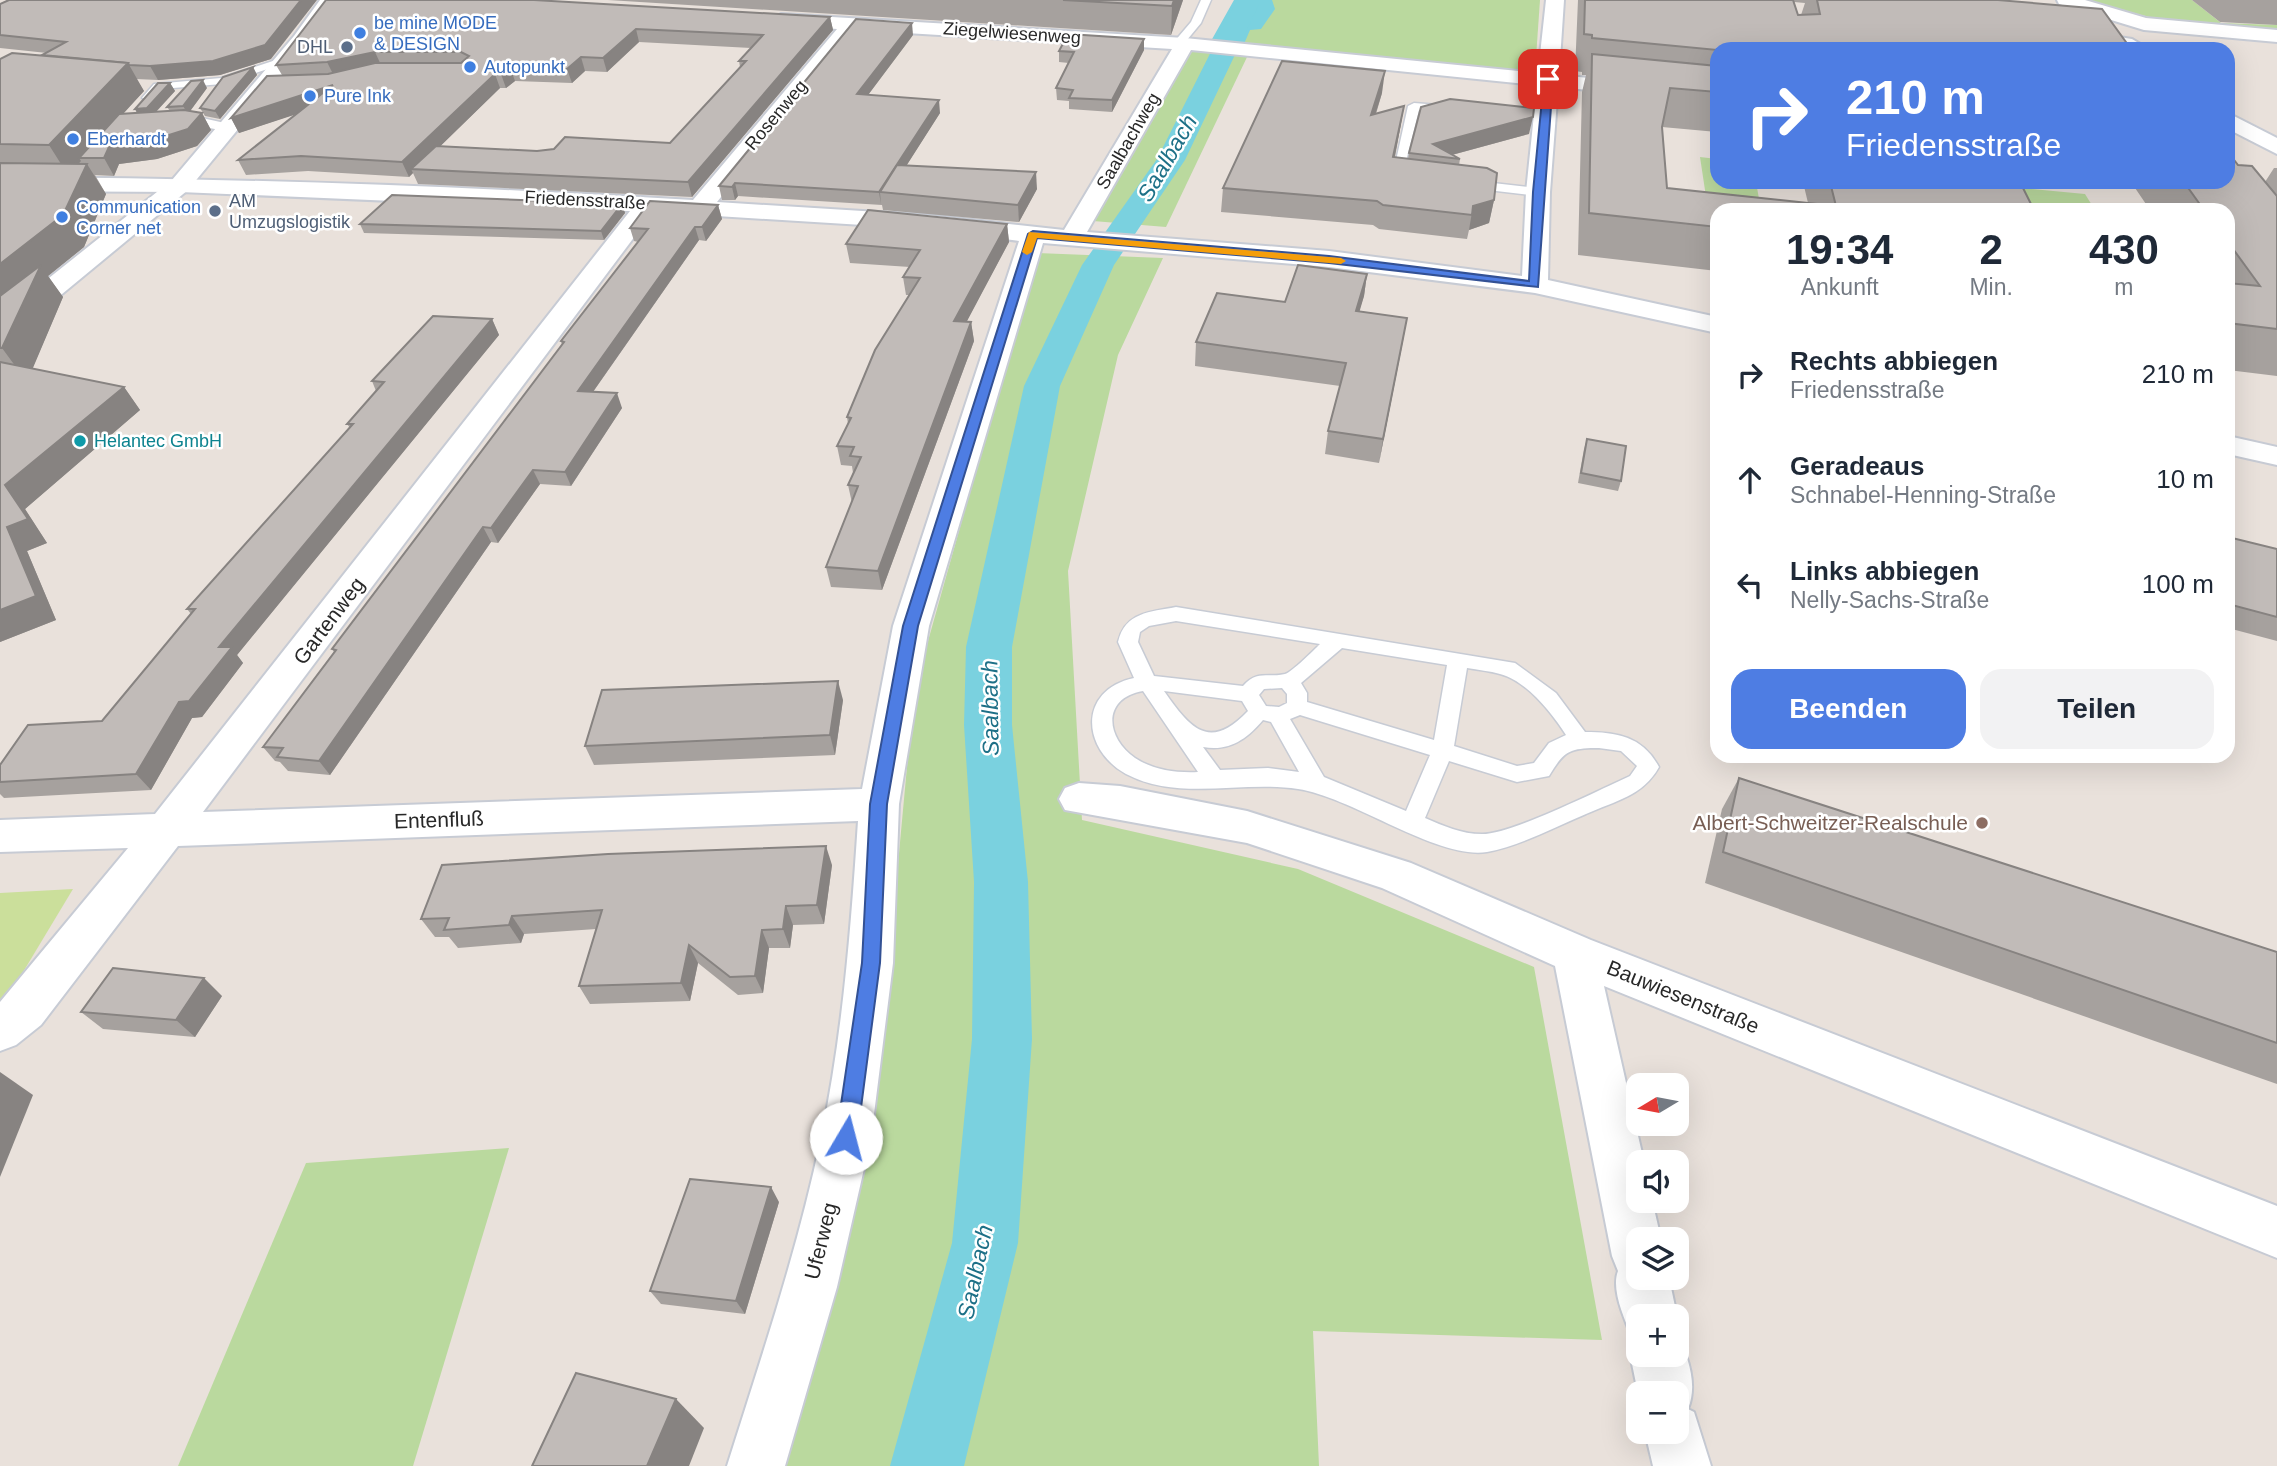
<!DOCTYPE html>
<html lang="de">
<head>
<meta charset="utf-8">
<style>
  :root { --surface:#fff; --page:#f2f2f3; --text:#1f2937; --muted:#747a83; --accent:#4e7de3 }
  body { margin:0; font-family:Arial,sans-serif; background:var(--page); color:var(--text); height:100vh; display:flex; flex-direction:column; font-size:26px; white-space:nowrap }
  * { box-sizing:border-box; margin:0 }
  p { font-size:23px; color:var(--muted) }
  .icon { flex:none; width:38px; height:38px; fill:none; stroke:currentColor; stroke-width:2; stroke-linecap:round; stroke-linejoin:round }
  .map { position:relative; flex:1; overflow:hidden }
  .panel { position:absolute; left:1710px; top:203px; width:525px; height:560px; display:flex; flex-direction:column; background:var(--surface); border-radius:21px; box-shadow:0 7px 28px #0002 }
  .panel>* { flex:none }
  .hud { position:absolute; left:1710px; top:42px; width:525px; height:147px; border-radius:21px; box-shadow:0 7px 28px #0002; background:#4e7de3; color:#fff; overflow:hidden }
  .needle { width:46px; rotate:260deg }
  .fabs { position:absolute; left:1626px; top:1073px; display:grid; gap:14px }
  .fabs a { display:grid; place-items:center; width:63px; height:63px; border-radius:14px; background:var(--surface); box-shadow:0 7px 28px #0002; font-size:35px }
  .pin { position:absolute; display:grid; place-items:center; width:60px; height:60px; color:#fff; margin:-30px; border-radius:14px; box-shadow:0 4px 10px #0006 }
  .me { position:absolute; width:77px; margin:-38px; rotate:8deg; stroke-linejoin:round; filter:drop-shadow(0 0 5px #0008) }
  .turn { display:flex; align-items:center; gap:24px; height:147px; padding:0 21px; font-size:32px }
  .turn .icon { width:91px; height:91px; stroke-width:2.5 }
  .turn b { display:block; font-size:49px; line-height:60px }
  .eta { display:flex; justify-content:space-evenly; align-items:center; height:119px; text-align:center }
  .eta b { font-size:42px; font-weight:700; line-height:49px }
  .primary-button { display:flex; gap:14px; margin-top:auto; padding:14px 21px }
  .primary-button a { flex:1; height:80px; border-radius:21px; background:var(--accent); color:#fff; font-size:28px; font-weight:700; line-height:80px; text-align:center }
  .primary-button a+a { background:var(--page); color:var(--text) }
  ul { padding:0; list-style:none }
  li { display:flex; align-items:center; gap:21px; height:105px; padding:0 21px }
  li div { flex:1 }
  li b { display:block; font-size:26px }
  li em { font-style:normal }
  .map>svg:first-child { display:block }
</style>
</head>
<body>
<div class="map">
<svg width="2277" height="1466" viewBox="0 0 2277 1466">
  <rect width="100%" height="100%" fill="#e9e1db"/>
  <!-- green -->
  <g fill="#bad99e">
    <path d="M1249,0H1540L1535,72L1228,42Z"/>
    <path d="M2083,0H2192L2221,23L2277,25V31L2153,18Z"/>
    <path d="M1190,49L1248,55L1166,227L1093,221Z"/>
    <path d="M1700,157L1717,159V182H1756L1761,210H1708Z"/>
    <path d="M2022,188L2085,194L2095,210H2034Z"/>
    <path d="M1037,253L1163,258L1118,355L1068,571L1082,820L1298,869L1534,967L1602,1340L1313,1331L1319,1466H786L807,1394L876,1102L914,691Z"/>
    <path d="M509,1148L413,1466H178L306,1163Z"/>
  </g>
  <!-- pitch -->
  <path fill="#cbdf9b" d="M73,889L2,1007L0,1008V893Z"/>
  <!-- water -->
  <path fill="#7ad1df" d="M1234,0H1272L1275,9L1261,29L1250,30L1244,44L1211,41Z"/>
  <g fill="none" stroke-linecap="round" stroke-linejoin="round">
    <!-- canal -->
    <path fill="#7ad1df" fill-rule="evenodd" d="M1237,0H1261L1185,160L1114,265L1060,386L1012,647V725L1028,882L1032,1039L1018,1243L964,1466H890L952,1243L972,1039L974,882L964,725L966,647L1024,386L1082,265L1157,159Z"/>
    <!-- lane casing -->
    <g stroke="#c7cbd4" stroke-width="3">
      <g id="lane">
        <path d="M1201,0H1211L1201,23L1182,46H1174V42L1191,22Z"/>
        <path d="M285,57L289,58V62L222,84L161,89L152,100L142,98L154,84L221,78Z"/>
        <path d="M1414,103L1452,106L1458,109L1452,112L1419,110L1403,173L1409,177L1403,181L1392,179L1408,106Z"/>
        <path d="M193,116L234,125L236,128L230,132L174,121Z"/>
        <path d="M1467,180L1538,188L1544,192L1538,196L1462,187V181Z"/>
        <path d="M1176,607L1515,663L1556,693L1585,732C1618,732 1643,737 1659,767C1643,796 1615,801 1586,814C1555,827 1520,846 1487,852C1438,860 1352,797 1298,789C1242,780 1179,802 1126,774C1081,749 1078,690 1134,678L1118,642C1125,612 1150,612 1176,607ZM1176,621L1320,644C1314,650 1292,672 1285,674C1267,678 1257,670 1243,686L1154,676L1138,642L1140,632L1149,626ZM1342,648L1447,665L1434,740L1307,702V693L1301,683ZM1467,668C1478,670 1490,671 1500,674C1527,681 1552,713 1566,735L1549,743L1534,763L1517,766L1454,746ZM1282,688L1287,694V703L1279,707L1266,706L1259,695L1264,689ZM1143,691L1198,772C1176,773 1153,770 1135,758C1105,737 1102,698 1143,691ZM1164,691L1242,701L1248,711C1209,752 1190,728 1164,691ZM1300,715L1430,755L1406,811L1324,777L1290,719ZM1263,720L1271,722L1299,772L1268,768L1220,770L1203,747C1229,752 1247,739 1263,720ZM1599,748L1621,751L1637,766L1630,776C1599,790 1512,834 1482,834C1461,834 1444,826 1425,818L1449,761L1517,782L1549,776C1564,751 1569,748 1599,748Z"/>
      </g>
    </g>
    <!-- street casing -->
    <g stroke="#c7cbd4" stroke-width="4">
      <g id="street">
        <path d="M1546,0H1564L1559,75L1717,91V103L1558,87L1550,192L1548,280L1717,317V333L1535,293L1329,267L1043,243L929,626L899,804L893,963L871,1138L837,1287L785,1466H727C761,1358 798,1249 821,1138C843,1033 851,927 858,821L178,846L41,1025L16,1045L0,1051V1002L128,848L0,852V820L155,814L630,211L180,192L0,191V177C231,178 463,186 693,200L837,29L774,24L772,20L781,14L1185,38L1538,73ZM856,30L1172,49L1064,230L927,215L717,202ZM1191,50L1537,85L1526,192L1522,276L1329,251L1087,232ZM653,212L927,229L1019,241L893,626L862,789L203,812Z"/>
        <path d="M2057,0H2085L2146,18L2277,30V42L2144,30L2059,4Z"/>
        <path d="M2074,30L2132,39L2142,45L2139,49L2067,40L2064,36L2067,32Z"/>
        <path d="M2228,113L2277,138V154L2228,129Z"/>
        <path d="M2228,436L2277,447V465L2228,454Z"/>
        <path d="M1079,783L1120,786L1247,811L1411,863L1591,940L2277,1206V1258L1604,986L1644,1162H1638V1200H1652L1661,1239H1638V1278H1669L1677,1316H1638V1354H1676L1678,1334C1688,1358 1698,1384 1688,1409L1694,1412L1711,1466H1653L1645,1432H1676V1393H1638L1630,1354L1637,1338L1631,1335C1624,1318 1611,1289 1618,1271L1612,1256L1555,966L1382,888L1247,843L1065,810L1059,799L1065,788Z"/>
      </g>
    </g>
    <!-- secondary casing -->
    <g stroke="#c7cbd4" stroke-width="4">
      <path id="secondary" d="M320,0H338L308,44L188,190L10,337L0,339V317L172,180L294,36Z"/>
    </g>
    <!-- lane -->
    <use href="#lane" fill="#fff" fill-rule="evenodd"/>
    <!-- street -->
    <use href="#street" fill="#fff" fill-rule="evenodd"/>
    <!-- secondary -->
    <use href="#secondary" fill="#fff" fill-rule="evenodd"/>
  </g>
  <!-- wall -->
  <g fill="#a6a19e" fill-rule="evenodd">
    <path d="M326,0L830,17L833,30L692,197L418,184L413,173L409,177L308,171L246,175L238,160L298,113L239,133L231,118L282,75L276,65ZM639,42L751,48L739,61L740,67L670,143L537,151L440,146L500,88H506L515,81L572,83L585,71L607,72Z"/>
    <path d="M608,0H1183L1171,35Z"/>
    <path d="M1578,0H2003L1717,49V132L1662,127L1667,188L1808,203L1803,182H2020L2034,210H1717V271L1578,255L1582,92L1586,75H1582V72L1575,71ZM1794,2L1805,3L1801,15H1798Z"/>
    <path d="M2192,0H2277V25L2220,22Z"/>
    <path d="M0,4L271,59L220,75L158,80L136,79L144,91L123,113H137L135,109L170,83L175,91L156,112L170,111L167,107L207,88L190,111L202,113L211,130L197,146L157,159L119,164L114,176L95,175L106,194L84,247L48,276L63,297L32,369L124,387L140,410L25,509L47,543L27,551L56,620L0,642V59L42,55L47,53L0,48Z"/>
    <path d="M913,35L868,95L940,113L906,166L1037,189L1019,222L883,210L882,205L738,196L735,200H722L719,186Z"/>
    <path d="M1144,39V50L1112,112L1069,109V101L1057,100L1056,88L1069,63L1059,62V51Z"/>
    <path d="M253,67L257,75L220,119L205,116L200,108Z"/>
    <path d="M1382,93L1376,114L1404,106L1395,157L1408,159L1409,153L1529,134L1452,155L1460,159L1459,165L1494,200L1489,223L1469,230L1467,239L1379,229L1373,225L1221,212L1223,188Z"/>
    <path d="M2238,165L2265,182L2274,168H2277V376L2228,370V210H2150L2131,182H2228Z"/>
    <path d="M622,204L625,213L604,240L364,233L360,224Z"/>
    <path d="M718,205L722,219L706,241L699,240L593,392L622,408L571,486L540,484L498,543L491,542L330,775L288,771L280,762L275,761L263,747L334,652L332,649L562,345L561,341L638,242L634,241L630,228Z"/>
    <path d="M1007,224L1009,242L966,322H971L974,341L882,590L831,587L826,567L852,503L848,485L853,473L852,466L841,465L837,446L848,424L847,417L909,295H906L903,277L910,267L850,263L846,244Z"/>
    <path d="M1367,274L1364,296L1359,311L1407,318L1379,463L1325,454L1328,431L1340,386L1195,366L1196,342L1285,302Z"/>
    <path d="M492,319L499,335L237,655L243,663L202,717L192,718L151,790L4,798L0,794V765L102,721L191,614L187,609L350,428L347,424L376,391L372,381Z"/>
    <path d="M1587,439L1621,481L1618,491L1578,483L1584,449Z"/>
    <path d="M2228,537L2277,549V641L2228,628Z"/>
    <path d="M843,700L835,755L594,765L585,746Z"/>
    <path d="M1739,778L2277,952V1084L1705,883L1722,809Z"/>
    <path d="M832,865L824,924L793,925L790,948H769L763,993L738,995L698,963L690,1001L590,1004L579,986L596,929L524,934L521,943L458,948L449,937H435L421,919Z"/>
    <path d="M222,996L195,1037L103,1029L81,1012Z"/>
    <path d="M779,1202L745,1314L661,1304L650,1291Z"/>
  </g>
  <!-- shaded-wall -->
  <g fill="#878381">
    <path d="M301,0H317L271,59L220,75L158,80L150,66Z"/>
    <path d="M1174,0H1183L1171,35L1172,6Z"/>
    <path d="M830,17L833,30L692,197L688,182Z"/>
    <path d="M912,23L913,35L859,107L857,94Z"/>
    <path d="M636,29L639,42L607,72L603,58Z"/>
    <path d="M1144,39V50L1112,112V100Z"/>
    <path d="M375,52L381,65L334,76L327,62Z"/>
    <path d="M581,57L585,71L572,83L567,69Z"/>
    <path d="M128,63L144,91L83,158H79L81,161L68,175L49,145Z"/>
    <path d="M253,67L257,75L220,119L215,111Z"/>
    <path d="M510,67L515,81L506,88L501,74Z"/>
    <path d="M1385,71L1382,93L1368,138L1371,115Z"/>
    <path d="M495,74L500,88L417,169H411L413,173L409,177L402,162Z"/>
    <path d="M203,80L207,88L188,114L183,106Z"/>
    <path d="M170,83L175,91L152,116L140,118L135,109Z"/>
    <path d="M333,85L340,100L239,133L231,118Z"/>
    <path d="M939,100L940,113L889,193L880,192L881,205L879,192Z"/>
    <path d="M1404,106L1400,129L1390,181L1393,157Z"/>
    <path d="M202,113L211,130L197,146L157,159L119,164L114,176L104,158L109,147Z"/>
    <path d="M1533,117L1529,134L1444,157L1433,144Z"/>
    <path d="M87,164L106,194L84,247L48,276L63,297L27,382L2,348L0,315V264Z"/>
    <path d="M1036,172L1037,189L1019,222L1018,205Z"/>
    <path d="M735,183L738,196L735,200L732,187Z"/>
    <path d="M1494,200L1489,223L1469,230L1473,206Z"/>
    <path d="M622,204L625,213L604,240L601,231Z"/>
    <path d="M718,205L722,219L706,241L702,227Z"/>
    <path d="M1007,224L1009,242L957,340L954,321Z"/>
    <path d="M695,227L699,240L583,406L578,391Z"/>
    <path d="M1367,274L1364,296L1353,334L1356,311Z"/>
    <path d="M1407,318L1403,341L1379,463L1383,439Z"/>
    <path d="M492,319L499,335L237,655L243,663L202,717L192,718L151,790L136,774L179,702L219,647Z"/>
    <path d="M971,322L974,341L882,590L878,571Z"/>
    <path d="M124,387L140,410L25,509L47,543L27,551L56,620L0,642V610L5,485Z"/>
    <path d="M617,393L622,408L571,486L565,472Z"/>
    <path d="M533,470L540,484L498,543L491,528Z"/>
    <path d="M483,527L491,542L330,775L319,761Z"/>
    <path d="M838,681L843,700L835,755L830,735Z"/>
    <path d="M826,846L832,865L824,924L817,905Z"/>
    <path d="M786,906L793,925L790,948L783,929Z"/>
    <path d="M512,916L524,934L521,943L509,925Z"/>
    <path d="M762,930L769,948L763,993L755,976Z"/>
    <path d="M689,945L698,963L690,1001L681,983Z"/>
    <path d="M204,978L222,996L195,1037L176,1020Z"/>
    <path d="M0,1072L33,1095L0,1177Z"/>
    <path d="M771,1187L779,1202L745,1314L736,1301Z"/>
    <path d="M676,1399L704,1428L689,1466H647Z"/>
  </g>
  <!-- building -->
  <g fill="#c1bbb8" stroke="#878381" stroke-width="2">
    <path d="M9,0H301L265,45L213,61L150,66L129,65L128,63L42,55L66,42L0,35V4Z"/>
    <path d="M326,0H534L830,17L688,182L411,169L436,146L537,151L554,149L565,137L670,143L746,61H739L763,35L636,29L603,58L581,57L567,69L510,67L501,74H495L402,162L301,156L238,160L333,85L231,118L267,76L328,74L375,63H461L469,56L461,52H375L327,62L276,65Z"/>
    <path d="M1063,0H1174L1172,6Z"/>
    <path d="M1585,0H1793L1798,15L1820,14L1817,0H1998L2102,9L2131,49H1717V50L1592,38V35L1584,34Z"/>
    <path d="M856,19L912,23L857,94L939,100L879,192L735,183L732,187L719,186Z"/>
    <path d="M1068,34L1144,39L1112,100L1069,98L1073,90L1056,88L1074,52L1059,51Z"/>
    <path d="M12,53L128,63L49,145L0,144V59Z"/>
    <path d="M1592,54L1717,66V92L1670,88L1662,127L1667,188L1836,206L1830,182H2020L2034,210H1717V227L1589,213Z"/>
    <path d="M1282,61L1385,71L1371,115L1404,106L1393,157L1487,168L1497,173L1494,200L1473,206L1472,215L1383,205L1377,201L1223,188Z"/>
    <path d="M253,67L215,111L200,108L223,77Z"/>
    <path d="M203,80L183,106L167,107L191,81Z"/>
    <path d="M158,83H170L147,108L135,109Z"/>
    <path d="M1450,99L1534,108L1533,117L1433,144L1460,159L1409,153L1421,107Z"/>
    <path d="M184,110L202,113L188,129L147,142L109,147L104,158H79L119,114Z"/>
    <path d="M2228,152L2238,165L2252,166L2277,196V329L2228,323V283L2260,286L2228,242V210H2204L2184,182H2228Z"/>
    <path d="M0,163L87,164L63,215L0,264Z"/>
    <path d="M897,165L1036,172L1018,205L880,192Z"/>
    <path d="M392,195L622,204L601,231L360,224Z"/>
    <path d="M650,201L718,205L702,227H695L578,391L617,393L565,472L533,470L491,528L483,527L319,761L277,757L283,748L263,747L336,650L332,649L564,342L561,341L648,229L630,228Z"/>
    <path d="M868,210L1007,224L954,321L971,322L878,571L826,567L858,486L848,485L861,457L850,456L854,447L837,446L851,418L847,417L875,350L920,278L903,277L920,250L846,244Z"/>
    <path d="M41,265L2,348H0V296Z"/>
    <path d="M1298,265L1367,274L1356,311L1407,318L1383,439L1328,431L1346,363L1196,342L1217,293L1285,302Z"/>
    <path d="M433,316L492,319L219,647H232L189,701L179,702L136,774L0,782V765L28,725L102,721L195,609H187L353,424H347L384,382L372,381Z"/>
    <path d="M0,362L124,387L5,485L28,519L7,527L36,596L0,610Z"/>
    <path d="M1587,439L1626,446L1621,481L1581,473Z"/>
    <path d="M2228,537L2277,549V617L2228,604Z"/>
    <path d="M838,681L830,735L585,746L602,690Z"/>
    <path d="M1739,778L2277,952V1043L1723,852Z"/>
    <path d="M826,846L817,905L786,906L783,929L762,930L755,976L730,977L689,945L681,983L579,986L602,910L512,916L509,925L444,930L449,918L421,919L442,865L608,854Z"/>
    <path d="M113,968L204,978L176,1020L81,1012Z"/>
    <path d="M690,1179L771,1187L736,1301L650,1291Z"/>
    <path d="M576,1373L676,1399L647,1466H532Z"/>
  </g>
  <!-- route -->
  <path fill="#4e7de3" stroke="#335194" stroke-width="2" d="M1548,76L1553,79L1538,287L1329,263L1037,238L918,626L887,804L880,963L857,1138L854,1145L846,1148L839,1145L836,1138L862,963L870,804L903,626L1028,234L1033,231L1329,256L1529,281L1533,192L1544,79Z"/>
  <!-- slow -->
  <path fill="#f59e0b" d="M1029,232L1341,258L1346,261L1341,264L1037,238L1032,252L1027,255L1022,252Z"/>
  <!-- markers -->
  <g fill="#3f7fe0" stroke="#fff" stroke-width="2.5">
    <circle cx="360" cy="33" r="7"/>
    <circle cx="470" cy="67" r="7"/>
    <circle cx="310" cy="96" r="7"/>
    <circle cx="73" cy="139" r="7"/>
    <circle cx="62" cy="217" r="7"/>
  </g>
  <g fill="#5c6f8a" stroke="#fff" stroke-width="2.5">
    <circle cx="347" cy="47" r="7"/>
    <circle cx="215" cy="211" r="7"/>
  </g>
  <circle fill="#0f9aa8" stroke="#fff" stroke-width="2.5" cx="80" cy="441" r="7"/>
  <circle fill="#8d6e63" stroke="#fff" stroke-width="2.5" cx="1982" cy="823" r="7"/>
  <g text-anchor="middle" stroke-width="5" stroke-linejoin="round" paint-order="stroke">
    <!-- far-shop labels -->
    <g font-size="18" fill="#366cbe" stroke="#fff" text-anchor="start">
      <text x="374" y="29">be mine MODE<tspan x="374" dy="21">&amp; DESIGN</tspan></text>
      <text x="484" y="73">Autopunkt</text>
      <text x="324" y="102">Pure Ink</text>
      <text x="87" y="145">Eberhardt</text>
      <text x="76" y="213">Communication<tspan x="76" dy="21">Corner net</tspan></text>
    </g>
    <!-- far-street labels -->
    <g font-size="18" fill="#282828" stroke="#fff">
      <text transform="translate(1012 33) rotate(4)" y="6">Ziegelwiesenweg</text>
      <text transform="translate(776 115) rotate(-50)" y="6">Rosenweg</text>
      <text transform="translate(1128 141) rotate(-60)" y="6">Saalbachweg</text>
      <text transform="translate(585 200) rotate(3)" y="6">Friedensstraße</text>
    </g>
    <!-- far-service labels -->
    <g font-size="18" fill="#4e5e75" stroke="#fff" text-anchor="end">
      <text x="333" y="53">DHL</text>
      <text x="229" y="207" text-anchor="start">AM<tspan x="229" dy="21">Umzugslogistik</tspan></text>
    </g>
    <!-- far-culture labels -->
    <g font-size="18" fill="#0d838f" stroke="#fff" text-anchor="start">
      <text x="94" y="447">Helantec GmbH</text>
    </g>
    <!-- street labels -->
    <g font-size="21" fill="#282828" stroke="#fff">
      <text transform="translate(329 621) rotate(-53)" y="7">Gartenweg</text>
      <text transform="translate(439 820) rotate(-2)" y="7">Entenfluß</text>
      <text transform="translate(1683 997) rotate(22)" y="7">Bauwiesenstraße</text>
      <text transform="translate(821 1241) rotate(-76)" y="7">Uferweg</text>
    </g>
    <!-- education labels -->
    <g font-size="21" fill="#785e54" stroke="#fff" text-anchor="end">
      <text x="1968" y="830">Albert-Schweitzer-Realschule</text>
    </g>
    <!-- water labels -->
    <g font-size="23" font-style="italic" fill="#1d7087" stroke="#fff">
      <text transform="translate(1167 158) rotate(-60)" y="8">Saalbach</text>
      <text transform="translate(990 708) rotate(-91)" y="8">Saalbach</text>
      <text transform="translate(975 1272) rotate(-78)" y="8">Saalbach</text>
    </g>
  </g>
</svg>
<div class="fabs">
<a><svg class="needle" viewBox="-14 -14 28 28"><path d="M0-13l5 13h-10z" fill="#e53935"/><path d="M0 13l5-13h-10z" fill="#747a83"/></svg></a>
<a><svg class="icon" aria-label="sound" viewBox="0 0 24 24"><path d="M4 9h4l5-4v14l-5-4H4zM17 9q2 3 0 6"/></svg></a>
<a><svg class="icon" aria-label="layers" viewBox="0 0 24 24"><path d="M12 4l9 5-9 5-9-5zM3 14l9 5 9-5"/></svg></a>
<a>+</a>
<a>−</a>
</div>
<div class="pin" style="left:1548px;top:79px;background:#d93025"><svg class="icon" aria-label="arrive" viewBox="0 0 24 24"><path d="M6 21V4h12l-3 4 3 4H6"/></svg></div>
<svg class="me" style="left:846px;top:1138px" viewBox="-20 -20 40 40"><circle r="19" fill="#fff"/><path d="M0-13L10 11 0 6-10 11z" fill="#4e7de3"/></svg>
<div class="hud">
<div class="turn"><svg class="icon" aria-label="right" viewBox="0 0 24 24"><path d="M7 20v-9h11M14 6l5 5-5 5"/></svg><div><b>210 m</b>Friedensstraße</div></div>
</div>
<section class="panel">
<div class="eta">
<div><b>19:34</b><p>Ankunft</p></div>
<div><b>2</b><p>Min.</p></div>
<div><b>430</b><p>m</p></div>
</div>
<ul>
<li><svg class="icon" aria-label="right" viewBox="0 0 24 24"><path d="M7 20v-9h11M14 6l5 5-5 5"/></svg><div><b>Rechts abbiegen</b><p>Friedensstraße</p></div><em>210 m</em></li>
<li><svg class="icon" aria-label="ahead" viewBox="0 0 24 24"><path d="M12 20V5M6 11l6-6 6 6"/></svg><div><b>Geradeaus</b><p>Schnabel-Henning-Straße</p></div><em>10 m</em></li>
<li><svg class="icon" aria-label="left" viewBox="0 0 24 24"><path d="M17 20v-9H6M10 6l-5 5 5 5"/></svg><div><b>Links abbiegen</b><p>Nelly-Sachs-Straße</p></div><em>100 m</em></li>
</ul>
<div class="primary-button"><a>Beenden</a><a>Teilen</a></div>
</section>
</div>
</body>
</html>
